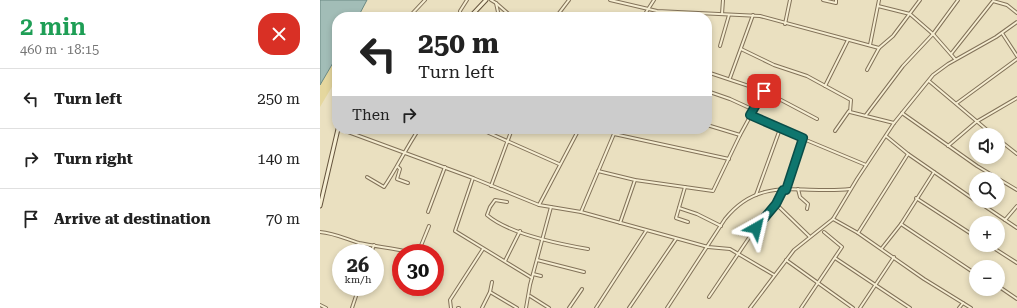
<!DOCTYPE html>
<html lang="en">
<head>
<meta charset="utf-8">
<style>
  :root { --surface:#fff; --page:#f2f2f2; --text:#222; --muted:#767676; --line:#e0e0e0 }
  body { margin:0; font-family:"Roboto Serif",serif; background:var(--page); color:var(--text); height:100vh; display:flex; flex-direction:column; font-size:15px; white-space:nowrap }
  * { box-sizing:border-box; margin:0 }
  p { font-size:13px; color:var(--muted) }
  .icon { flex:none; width:22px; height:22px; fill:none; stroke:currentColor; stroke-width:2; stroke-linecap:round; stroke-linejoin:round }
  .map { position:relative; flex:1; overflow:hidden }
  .details { display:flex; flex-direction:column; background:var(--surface); width:320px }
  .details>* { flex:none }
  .guide { position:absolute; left:12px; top:12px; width:380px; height:122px; border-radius:16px; box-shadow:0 2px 6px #0003; background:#fff; color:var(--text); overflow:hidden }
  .fabs { position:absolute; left:649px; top:128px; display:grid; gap:8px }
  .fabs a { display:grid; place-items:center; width:36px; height:36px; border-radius:50%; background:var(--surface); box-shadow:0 2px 6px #0003; font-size:20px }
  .speed { position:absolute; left:12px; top:244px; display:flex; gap:8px; font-size:20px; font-weight:700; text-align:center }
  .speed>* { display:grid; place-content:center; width:52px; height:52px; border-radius:50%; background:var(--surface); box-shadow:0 2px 6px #0003; line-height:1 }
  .speed small { font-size:10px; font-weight:400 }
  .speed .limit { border:6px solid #d22; background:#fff; color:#111 }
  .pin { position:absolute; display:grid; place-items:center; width:34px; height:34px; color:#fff; margin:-17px; border-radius:8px; box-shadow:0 2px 6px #0006 }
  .me { position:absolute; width:44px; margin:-22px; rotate:37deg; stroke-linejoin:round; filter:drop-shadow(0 0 3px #0008) }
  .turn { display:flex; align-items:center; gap:14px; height:84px; padding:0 20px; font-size:18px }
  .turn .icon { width:52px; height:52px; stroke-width:2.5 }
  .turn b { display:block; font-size:28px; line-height:34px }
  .then { display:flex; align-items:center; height:38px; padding:0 20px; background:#0003; gap:8px; font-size:15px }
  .round { display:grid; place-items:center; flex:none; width:42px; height:42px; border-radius:16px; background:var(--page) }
  .summary { display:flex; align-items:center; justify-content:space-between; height:68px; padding:0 20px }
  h1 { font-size:24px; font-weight:600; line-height:30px; color:#1e9e55 }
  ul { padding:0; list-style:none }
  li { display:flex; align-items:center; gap:12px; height:60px; padding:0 20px; border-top:1px solid var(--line) }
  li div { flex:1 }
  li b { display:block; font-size:15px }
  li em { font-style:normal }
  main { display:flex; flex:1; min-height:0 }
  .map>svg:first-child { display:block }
</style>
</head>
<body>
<main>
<section class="details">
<div class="summary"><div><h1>2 min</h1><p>460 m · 18:15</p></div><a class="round" style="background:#d93025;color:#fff"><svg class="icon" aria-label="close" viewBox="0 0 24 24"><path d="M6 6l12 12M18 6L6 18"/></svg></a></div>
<ul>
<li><svg class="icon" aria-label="left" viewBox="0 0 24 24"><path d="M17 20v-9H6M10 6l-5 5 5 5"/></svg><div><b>Turn left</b></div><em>250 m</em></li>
<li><svg class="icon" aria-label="right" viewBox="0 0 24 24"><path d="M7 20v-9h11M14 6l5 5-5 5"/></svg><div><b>Turn right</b></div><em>140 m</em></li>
<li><svg class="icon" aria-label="arrive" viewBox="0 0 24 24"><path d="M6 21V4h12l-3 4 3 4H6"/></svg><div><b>Arrive at destination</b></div><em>70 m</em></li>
</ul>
</section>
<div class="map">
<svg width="697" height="308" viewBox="0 0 697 308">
  <rect width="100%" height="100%" fill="#eae0c0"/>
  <!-- sand -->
  <path fill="#e5d79e" d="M17,56V69L12,78L16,80L0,107V85Z"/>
  <!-- water -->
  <path fill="#a2bdb7" stroke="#6b8a84" d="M0,0H47L38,17H17V56L0,85Z"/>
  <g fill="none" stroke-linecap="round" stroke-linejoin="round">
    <!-- street casing -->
    <g stroke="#827259" stroke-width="4">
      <g id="street">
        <path d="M171,0L176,3L178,12L177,17"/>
        <path d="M290,0L337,11L440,16L559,48L573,36L600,0"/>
        <path d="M503,0L516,3V0"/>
        <path d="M176,3L192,17"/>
        <path d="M558,6L590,14L613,34L635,59"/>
        <path d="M154,14L158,17"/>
        <path d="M402,14L403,0"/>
        <path d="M89,17L105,0"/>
        <path d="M140,17V11L147,0"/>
        <path d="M236,17L249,0"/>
        <path d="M323,17L334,0"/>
        <path d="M465,24L470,0"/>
        <path d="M682,33L697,56"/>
        <path d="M550,45L559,0"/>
        <path d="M400,46L409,15"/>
        <path d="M421,49L454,65L487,76L531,100L530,112L574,123"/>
        <path d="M631,54L673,1L687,5L697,13"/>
        <path d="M547,70L559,48"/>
        <path d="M387,72L444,91L497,119"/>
        <path d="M410,78L433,15"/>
        <path d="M609,81L673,135"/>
        <path d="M505,86L528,40"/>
        <path d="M387,91L410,99L434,110"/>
        <path d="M637,103L697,59"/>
        <path d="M582,113L657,166L697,190"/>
        <path d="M430,115L450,125L546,165"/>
        <path d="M546,115L583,66L613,34L638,0"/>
        <path d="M387,125L420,135"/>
        <path d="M20,129L153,178L219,205L261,212L388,247L410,249L454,275"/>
        <path d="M160,129L239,164"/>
        <path d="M515,131L529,111"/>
        <path d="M294,134L409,159"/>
        <path d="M566,136L588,154L656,201"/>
        <path d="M678,139L697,154"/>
        <path d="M628,146L656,122L697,98"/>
        <path d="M78,167L80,169L77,179L88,183"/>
        <path d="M278,171L315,180L393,191L420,135L444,91"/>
        <path d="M47,177L64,187C77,168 86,148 99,129"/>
        <path d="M153,178L135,231L212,278"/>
        <path d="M171,186L192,129"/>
        <path d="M365,187L356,218L368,222"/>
        <path d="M478,189L480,197L488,204L487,209"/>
        <path d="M466,190L483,138"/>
        <path d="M436,195L460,129"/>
        <path d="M596,198L656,237"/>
        <path d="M657,201L697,228"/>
        <path d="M187,202L175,200L170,207L167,215C189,234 239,244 268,249"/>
        <path d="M456,204L463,190"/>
        <path d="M219,205L259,129"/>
        <path d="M359,208L377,214L401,226"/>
        <path d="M108,212L125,167"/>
        <path d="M261,212L296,129"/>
        <path d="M513,219L538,233L604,279L651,308"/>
        <path d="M685,220L697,206"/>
        <path d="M300,223L315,180"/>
        <path d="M581,224L656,274"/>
        <path d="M0,232C14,233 26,239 39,243C57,247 75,248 92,253"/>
        <path d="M538,233L588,154"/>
        <path d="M669,245L697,263"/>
        <path d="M562,248L581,224L614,172"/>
        <path d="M51,253L54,245"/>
        <path d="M98,253L109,226"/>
        <path d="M515,258L590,308"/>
        <path d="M217,260L264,272"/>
        <path d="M466,260L533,308"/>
        <path d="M185,261L200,231"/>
        <path d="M213,274L221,276"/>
        <path d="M678,286L697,299"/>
        <path d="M170,292L197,308"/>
        <path d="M210,296L229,308"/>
        <path d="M389,297L439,223L456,204L489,236"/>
        <path d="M0,305L6,308"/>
        <path d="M32,308L39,287"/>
        <path d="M131,308L130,300L163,249"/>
        <path d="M138,308H139"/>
        <path d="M162,308L170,292L172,282"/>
        <path d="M206,308L210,285L231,207"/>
        <path d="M249,308L262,289"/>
        <path d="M276,308L326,231"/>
        <path d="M309,308L356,239"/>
        <path d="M347,308L405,219C441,174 482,195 530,189"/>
        <path d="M430,308L474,250L513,219L537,179L574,123L613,75L628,64L676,37L697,22"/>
        <path d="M481,308L522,247L504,232"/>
        <path d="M540,308L574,257"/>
        <path d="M639,308L643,303"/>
      </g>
    </g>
    <!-- secondary casing -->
    <g stroke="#64533c" stroke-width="5">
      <g id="secondary">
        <path d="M150,17L166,0"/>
        <path d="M0,206L18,129"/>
      </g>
    </g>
    <!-- street -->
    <use href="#street" stroke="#f6eed2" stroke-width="2"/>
    <!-- secondary -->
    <use href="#secondary" stroke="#f6eed2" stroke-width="3"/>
  </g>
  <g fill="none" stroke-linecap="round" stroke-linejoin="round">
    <!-- route casing -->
    <g stroke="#0a4d48" stroke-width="10">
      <path id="route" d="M436,228L456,204L463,190H466L483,138L430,115L444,91"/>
    </g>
    <!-- route -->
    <use href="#route" stroke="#0f766e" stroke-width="7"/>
  </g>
</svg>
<div class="fabs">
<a><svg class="icon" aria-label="sound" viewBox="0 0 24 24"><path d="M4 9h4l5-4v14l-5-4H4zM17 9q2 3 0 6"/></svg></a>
<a><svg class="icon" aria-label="search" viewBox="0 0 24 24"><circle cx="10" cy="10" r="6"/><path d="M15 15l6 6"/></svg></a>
<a>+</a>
<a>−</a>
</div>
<div class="speed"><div>26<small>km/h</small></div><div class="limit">30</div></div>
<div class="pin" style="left:444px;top:91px;background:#d93025"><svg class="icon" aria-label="arrive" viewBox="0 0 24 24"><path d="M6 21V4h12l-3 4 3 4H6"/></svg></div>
<svg class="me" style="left:436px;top:228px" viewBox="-20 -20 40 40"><path d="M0-17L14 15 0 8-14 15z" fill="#0f766e" stroke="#fff" stroke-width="4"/></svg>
<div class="guide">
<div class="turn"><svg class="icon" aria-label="left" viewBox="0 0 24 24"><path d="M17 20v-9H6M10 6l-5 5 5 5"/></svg><div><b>250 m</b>Turn left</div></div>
<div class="then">Then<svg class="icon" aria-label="right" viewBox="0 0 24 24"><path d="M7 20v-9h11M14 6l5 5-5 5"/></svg></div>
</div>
</div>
</main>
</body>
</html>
